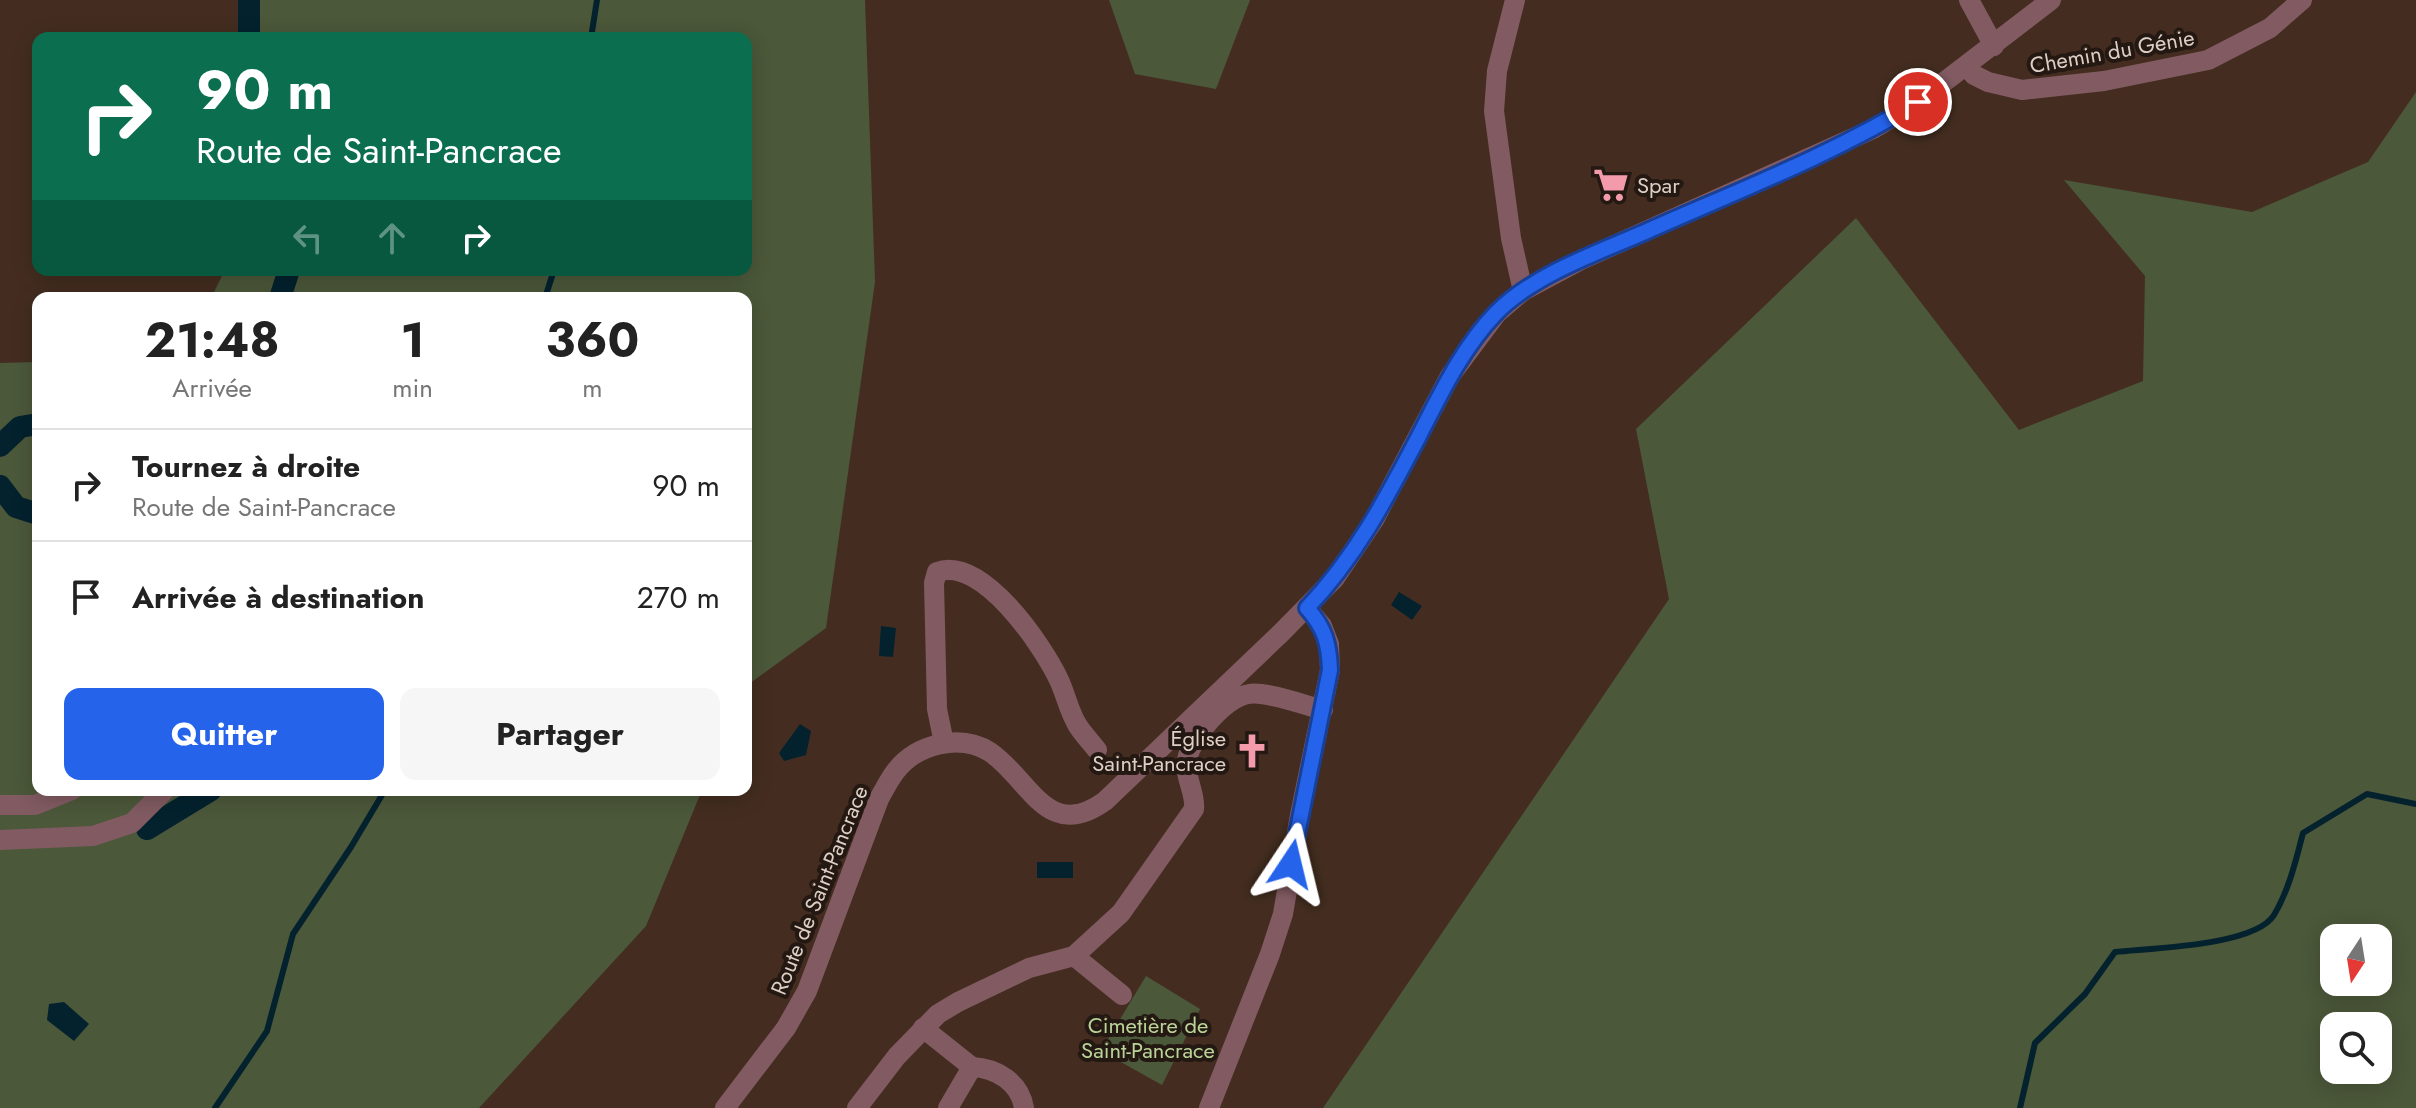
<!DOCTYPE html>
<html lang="fr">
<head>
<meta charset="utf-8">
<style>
  :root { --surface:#fff; --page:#f6f6f6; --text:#222; --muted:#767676; --line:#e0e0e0; --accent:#2563eb }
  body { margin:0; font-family:Jost,sans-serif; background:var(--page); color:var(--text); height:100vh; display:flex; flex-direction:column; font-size:30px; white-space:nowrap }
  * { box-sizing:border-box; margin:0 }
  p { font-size:26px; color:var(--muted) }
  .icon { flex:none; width:44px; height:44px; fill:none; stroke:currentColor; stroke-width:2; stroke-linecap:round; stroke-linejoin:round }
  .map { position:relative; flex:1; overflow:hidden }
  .details { position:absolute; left:32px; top:292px; width:720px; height:504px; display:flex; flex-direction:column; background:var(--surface); border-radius:16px; box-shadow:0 4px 20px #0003 }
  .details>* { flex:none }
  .hud { position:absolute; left:32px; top:32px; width:720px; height:244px; border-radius:16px; box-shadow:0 4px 20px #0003; background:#0b6e4f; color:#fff; overflow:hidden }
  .needle { width:52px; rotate:192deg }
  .tools { position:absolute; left:2320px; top:924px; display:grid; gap:16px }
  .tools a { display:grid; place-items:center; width:72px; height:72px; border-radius:16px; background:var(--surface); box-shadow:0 4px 20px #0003; font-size:40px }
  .pin { position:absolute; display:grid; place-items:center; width:68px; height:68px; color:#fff; margin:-34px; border:4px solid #fff; border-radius:50%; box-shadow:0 2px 8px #0007 }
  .me { position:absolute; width:88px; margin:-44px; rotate:10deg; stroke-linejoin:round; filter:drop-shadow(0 0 6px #0008) }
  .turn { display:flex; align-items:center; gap:28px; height:168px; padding:0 32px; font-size:36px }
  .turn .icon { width:104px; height:104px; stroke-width:2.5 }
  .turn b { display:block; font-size:56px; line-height:68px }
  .lanes { display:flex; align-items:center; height:76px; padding:0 32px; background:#0003; justify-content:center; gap:40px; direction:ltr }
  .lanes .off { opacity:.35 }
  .eta { display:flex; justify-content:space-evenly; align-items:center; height:136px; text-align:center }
  .eta b { font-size:48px; font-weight:700; line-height:56px }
  .primary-button { display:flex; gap:16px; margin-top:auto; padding:16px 32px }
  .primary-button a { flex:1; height:92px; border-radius:16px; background:var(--accent); color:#fff; font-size:32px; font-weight:700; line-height:92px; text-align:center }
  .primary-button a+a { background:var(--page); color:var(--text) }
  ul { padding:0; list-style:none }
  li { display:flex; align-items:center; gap:24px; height:112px; padding:0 32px; border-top:2px solid var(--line) }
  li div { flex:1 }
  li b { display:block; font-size:30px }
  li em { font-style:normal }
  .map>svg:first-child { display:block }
</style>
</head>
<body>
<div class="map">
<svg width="2416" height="1108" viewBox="0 0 2416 1108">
  <rect width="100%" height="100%" fill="#442d20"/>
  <!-- green -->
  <g fill="#4c583a" fill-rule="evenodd">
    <path d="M256,0H865L875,282L826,628L746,686V298H211L225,270H746V38H256Z"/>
    <path d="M1109,0H1250L1216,89L1135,74Z"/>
    <path d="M2416,92V1108H1323L1669,599L1636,429L1856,218L2019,430L2143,381L2145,276L2064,180L2252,212L2368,162ZM2334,938H2378V982H2334ZM2334,1026H2378V1070H2334Z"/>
    <path d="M38,362V790H702L646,926L479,1108H0V363Z"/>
    <path d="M1146,976L1200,1009L1162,1085L1101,1051Z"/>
  </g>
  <!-- water -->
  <g fill="#03222e">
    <path d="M1399,592L1422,606L1412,620L1391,605Z"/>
    <path d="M881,626L896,628L893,657L879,656Z"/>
    <path d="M800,724L811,731L806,755L784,761L779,753Z"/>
    <rect x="1037" y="862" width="36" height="16"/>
    <path d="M64,1002L89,1024L74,1041L47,1020L49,1004Z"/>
  </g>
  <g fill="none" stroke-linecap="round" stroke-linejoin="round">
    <!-- stream -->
    <g stroke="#03222e" stroke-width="6">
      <path d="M591,38L597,0"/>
      <path d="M545,298L554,270"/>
      <path d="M215,1108L267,1031L293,934L351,847L385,790"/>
      <path d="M2020,1108L2035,1043L2085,994L2115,952C2151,948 2255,946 2274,915C2289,890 2296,860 2303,833L2367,794L2416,804"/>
    </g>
    <!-- canal -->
    <g stroke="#03222e" stroke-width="22">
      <path d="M249,0V38"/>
      <path d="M280,298L289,270"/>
      <path d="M0,446L20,427L38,424"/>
      <path d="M0,486L16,507L38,514"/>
      <path d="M147,829L211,790"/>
    </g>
    <!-- minor -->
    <g stroke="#825b62" stroke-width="20">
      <path d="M1515,0L1497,71L1494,111L1511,238L1523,291"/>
      <path d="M1969,0L1994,46"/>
      <path d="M1967,66L1974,75L1988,82L2022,90L2104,81L2208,60L2270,28L2302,0"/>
      <path d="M944,743L937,709L934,583L937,572C982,555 1043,646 1059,680C1066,695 1069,712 1078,726C1083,734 1091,742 1097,750"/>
      <path d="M0,805H35L72,790"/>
      <path d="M0,840L93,836L132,823L165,790"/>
      <path d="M1074,956L1122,995"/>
      <path d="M923,1028L972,1067L948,1108"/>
      <path d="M972,1067C996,1068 1020,1082 1024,1108"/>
      <path d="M725,1108L786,1028L807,991L879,799C884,790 889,780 895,772C916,744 960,733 990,752C1030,779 1047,843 1105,801L1281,633L1335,578L1374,520L1450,376L1497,313L1523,291L1581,260L1873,129L1918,102L2051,0"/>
      <path d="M857,1108L897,1056L938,1014L958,1002L1029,968L1074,956L1121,913L1194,809C1196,793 1184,777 1187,760C1191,737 1225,698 1249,694C1267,691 1304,705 1323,710"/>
      <path d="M1209,1108L1270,954L1283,914L1300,815L1330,670L1329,644L1322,626L1307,608"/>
    </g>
  </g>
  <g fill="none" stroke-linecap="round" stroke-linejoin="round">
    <!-- route casing -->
    <g stroke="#184099" stroke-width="20">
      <path id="route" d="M1291,864L1330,670C1329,644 1325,628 1307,608C1356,557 1387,497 1419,436C1441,393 1463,347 1496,313C1533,275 1597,253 1645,232C1737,191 1832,155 1918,102"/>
    </g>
    <!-- route -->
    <use href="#route" stroke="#2563eb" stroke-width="14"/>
  </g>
  <!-- icons -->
  <defs>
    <g id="supermarket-bare" transform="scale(2.76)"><path d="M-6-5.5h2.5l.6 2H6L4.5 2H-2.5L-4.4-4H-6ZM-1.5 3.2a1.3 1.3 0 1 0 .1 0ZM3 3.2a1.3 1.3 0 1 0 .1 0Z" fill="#f39aab" stroke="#231812" stroke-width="2.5" paint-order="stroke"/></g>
    <g id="church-bare" transform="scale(2.76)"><path d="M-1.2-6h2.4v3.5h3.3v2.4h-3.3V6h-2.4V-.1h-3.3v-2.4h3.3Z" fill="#f39aab" stroke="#231812" stroke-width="2.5" paint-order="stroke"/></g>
  </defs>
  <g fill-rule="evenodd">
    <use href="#supermarket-bare" x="1611" y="185"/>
    <use href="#church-bare" x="1252" y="751"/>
  </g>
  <g text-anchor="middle" stroke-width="8" stroke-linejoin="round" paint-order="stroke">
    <!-- street labels -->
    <g font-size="22" fill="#decfc6" stroke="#231812">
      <text transform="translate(2112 51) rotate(-10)" y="8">Chemin du Génie</text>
      <text transform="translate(819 890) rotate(-68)" y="8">Route de Saint-Pancrace</text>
    </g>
    <!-- poi labels -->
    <g font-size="22" fill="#decfc6" stroke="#231812" text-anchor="start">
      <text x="1637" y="193">Spar</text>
      <text x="1226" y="746" text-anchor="end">Église<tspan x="1226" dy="25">Saint-Pancrace</tspan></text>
    </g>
    <!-- park labels -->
    <g font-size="22" fill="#bbd398" stroke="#231812">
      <text x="1148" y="1033">Cimetière de<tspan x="1148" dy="25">Saint-Pancrace</tspan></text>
    </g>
  </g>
</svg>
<div class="tools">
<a><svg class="needle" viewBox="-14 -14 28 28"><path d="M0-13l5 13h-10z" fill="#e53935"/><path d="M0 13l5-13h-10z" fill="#767676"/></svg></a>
<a><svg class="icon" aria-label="search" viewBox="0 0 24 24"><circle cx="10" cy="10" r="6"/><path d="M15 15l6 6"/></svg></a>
</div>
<div class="pin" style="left:1918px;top:102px;background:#d93025"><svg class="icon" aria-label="arrive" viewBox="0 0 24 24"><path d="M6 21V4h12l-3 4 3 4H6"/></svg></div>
<svg class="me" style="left:1291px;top:864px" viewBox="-20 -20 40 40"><path d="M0-17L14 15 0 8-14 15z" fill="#2563eb" stroke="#fff" stroke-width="4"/></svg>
<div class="hud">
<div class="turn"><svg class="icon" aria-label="right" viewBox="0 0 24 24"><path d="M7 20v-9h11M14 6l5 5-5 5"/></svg><div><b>90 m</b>Route de Saint-Pancrace</div></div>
<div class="lanes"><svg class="icon off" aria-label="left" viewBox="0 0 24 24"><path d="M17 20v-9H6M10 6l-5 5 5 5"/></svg><svg class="icon off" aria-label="ahead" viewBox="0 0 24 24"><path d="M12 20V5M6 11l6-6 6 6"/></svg><svg class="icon" aria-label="right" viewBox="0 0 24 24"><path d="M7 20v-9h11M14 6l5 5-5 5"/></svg></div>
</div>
<section class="details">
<div class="eta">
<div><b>21:48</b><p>Arrivée</p></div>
<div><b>1</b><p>min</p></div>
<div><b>360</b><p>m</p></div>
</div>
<ul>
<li><svg class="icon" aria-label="right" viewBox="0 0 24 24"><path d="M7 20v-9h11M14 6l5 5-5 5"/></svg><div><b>Tournez à droite</b><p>Route de Saint-Pancrace</p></div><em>90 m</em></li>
<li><svg class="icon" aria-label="arrive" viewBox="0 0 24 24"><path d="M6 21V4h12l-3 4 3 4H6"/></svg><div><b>Arrivée à destination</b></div><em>270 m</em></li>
</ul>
<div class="primary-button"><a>Quitter</a><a>Partager</a></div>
</section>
</div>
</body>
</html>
